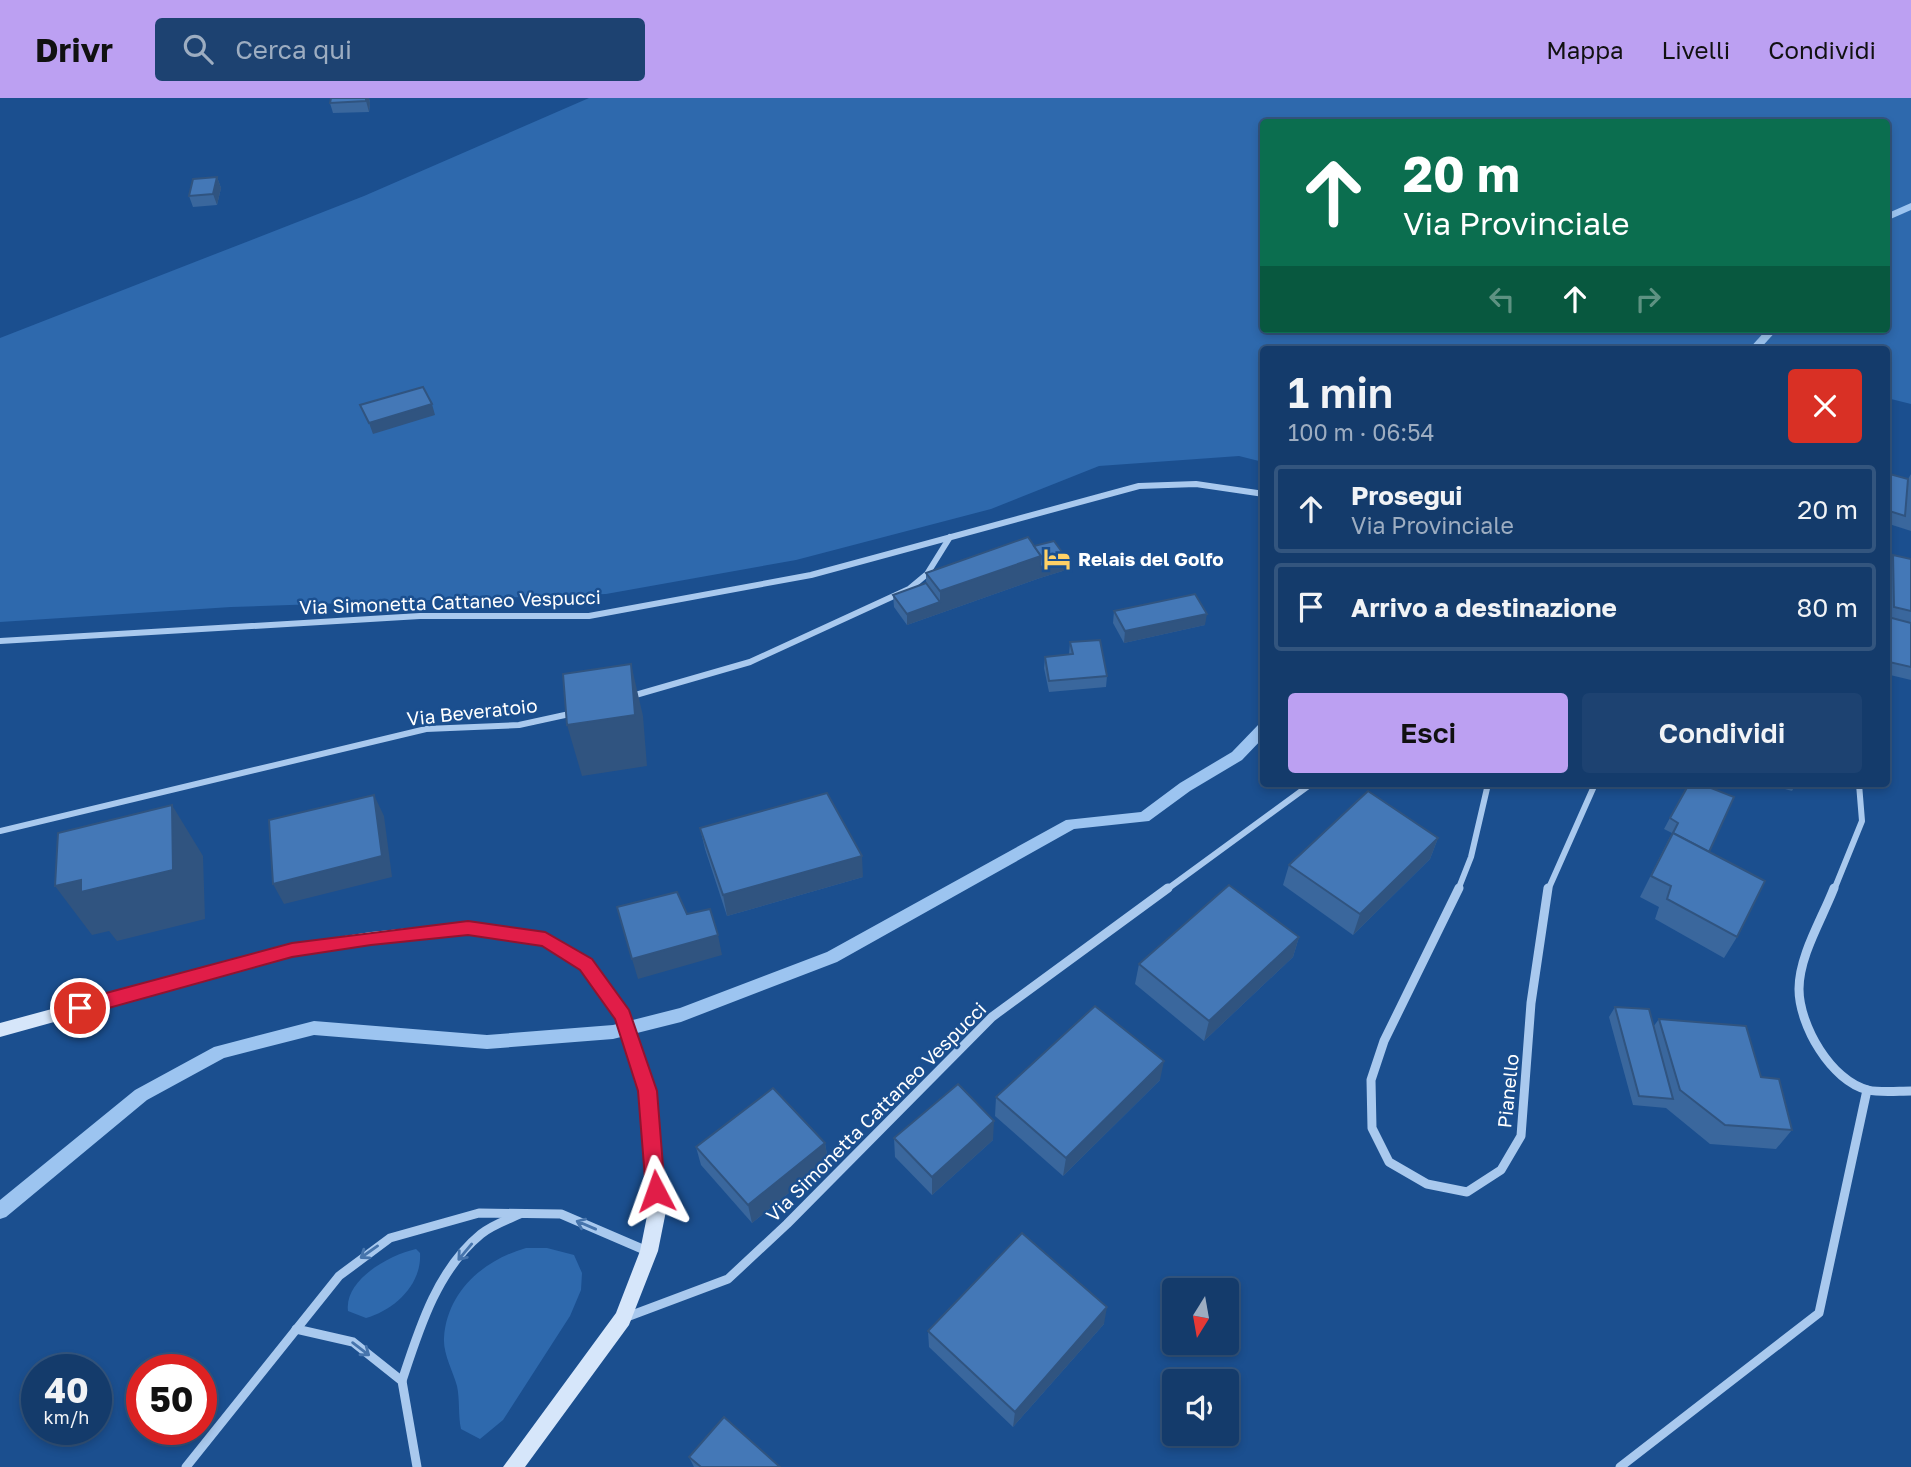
<!DOCTYPE html>
<html lang="it">
<head>
<meta charset="utf-8">
<style>
  :root { --surface:#143b6b; --page:#1d4271; --text:#f1f3f6; --muted:#9dadc1; --line:#33557e; --accent:#bca0f2 }
  body { margin:0; font-family:"Golos Text",sans-serif; background:var(--page); color:var(--text); height:100vh; display:flex; flex-direction:column; font-size:26px; white-space:nowrap }
  * { box-sizing:border-box; margin:0 }
  p { font-size:23px; color:var(--muted) }
  .icon { flex:none; width:38px; height:38px; fill:none; stroke:currentColor; stroke-width:2; stroke-linecap:round; stroke-linejoin:round }
  .map { position:relative; flex:1; overflow:hidden }
  .details { position:absolute; left:1260px; top:248px; width:630px; height:441px; display:flex; flex-direction:column; background:var(--surface); border-radius:7px; box-shadow:0 4px 10px #0003,0 0 0 2px var(--line) }
  .details>* { flex:none }
  .banner { position:absolute; left:1260px; top:21px; width:630px; height:214px; border-radius:7px; box-shadow:0 4px 10px #0003,0 0 0 2px var(--line); background:#0b6e4f; color:#fff; overflow:hidden }
  .needle { width:46px; rotate:191deg }
  .fabs { position:absolute; left:1162px; top:1180px; display:grid; gap:14px }
  .fabs a { display:grid; place-items:center; width:77px; height:77px; border-radius:7px; background:var(--surface); box-shadow:0 4px 10px #0003,0 0 0 2px var(--line); font-size:35px }
  .speed { position:absolute; left:21px; top:1256px; display:flex; gap:14px; font-size:35px; font-weight:700; text-align:center }
  .speed>* { display:grid; place-content:center; width:91px; height:91px; border-radius:50%; background:var(--surface); box-shadow:0 4px 10px #0003,0 0 0 2px var(--line); line-height:1 }
  .speed small { font-size:18px; font-weight:400 }
  .speed .limit { border:10px solid #d22; background:#fff; color:#111 }
  .pin { position:absolute; display:grid; place-items:center; width:60px; height:60px; color:#fff; margin:-30px; border:4px solid #fff; border-radius:50%; box-shadow:0 2px 7px #0007 }
  .me { position:absolute; width:77px; margin:-38px; rotate:356deg; stroke-linejoin:round; filter:drop-shadow(0 0 5px #0008) }
  .turn { display:flex; align-items:center; gap:24px; height:147px; padding:0 28px; font-size:32px }
  .turn .icon { width:91px; height:91px; stroke-width:2.5 }
  .turn b { display:block; font-size:49px; line-height:60px }
  .lanes { display:flex; align-items:center; height:66px; padding:0 28px; background:#0003; justify-content:center; gap:35px; direction:ltr }
  .lanes .off { opacity:.35 }
  .round { display:grid; place-items:center; flex:none; width:74px; height:74px; border-radius:7px; background:var(--page) }
  .head { display:flex; align-items:center; justify-content:space-between; height:119px; padding:0 28px }
  h1 { font-size:42px; font-weight:600; line-height:52px }
  .action { display:flex; gap:14px; margin-top:auto; padding:14px 28px }
  .action a { flex:1; height:80px; border-radius:7px; background:var(--accent); color:#111; font-size:28px; font-weight:600; line-height:80px; text-align:center }
  .action a+a { background:var(--page); color:var(--text) }
  ul { padding:0; list-style:none }
  li { display:flex; align-items:center; gap:21px; height:88px; margin:0 14px 10px; padding:0 14px; border:4px solid var(--line); border-radius:7px }
  li div { flex:1 }
  li b { display:block; font-size:26px }
  li em { font-style:normal }
  header { display:flex; align-items:center; gap:42px; box-sizing:border-box; height:98px; padding:0 35px; background:var(--accent); color:#111 }
  header strong { font-size:33px }
  nav { display:flex; gap:38px; margin-inline-start:auto; font-size:24px }
  .search { width:490px; height:63px; background:var(--page); display:flex; align-items:center; gap:18px; box-sizing:border-box; padding:0 24px; border-radius:7px; color:var(--muted); font-size:26px }
  .map>svg:first-child { display:block }
</style>
</head>
<body>
<header>
<strong>Drivr</strong>
<div class="search"><svg class="icon" aria-label="search" viewBox="0 0 24 24"><circle cx="10" cy="10" r="6"/><path d="M15 15l6 6"/></svg>Cerca qui</div>
<nav><a>Mappa</a><a>Livelli</a><a>Condividi</a></nav>
</header>
<div class="map">
<svg width="1911" height="1369" viewBox="0 0 1911 1369">
  <rect width="100%" height="100%" fill="#1b4f8f"/>
  <!-- green -->
  <g fill="#2e69ad" fill-rule="evenodd">
    <path d="M589,0H1911V306L1887,300L1886,252H1264L1263,364L1239,358L1099,368L991,411L796,462L606,496L231,509L0,524V240L364,98ZM1264,24H1886V231H1264Z"/>
    <path d="M526,1150H547L574,1157L582,1175L581,1192L570,1218L503,1322L480,1341L461,1331C458,1317 460,1302 457,1288C453,1273 443,1256 444,1240C447,1193 484,1162 526,1150Z"/>
    <path d="M416,1151L420,1155C422,1187 394,1212 366,1220L348,1213C344,1182 389,1157 416,1151Z"/>
  </g>
  <g fill="none" stroke-linecap="round" stroke-linejoin="round">
    <!-- stream -->
    <g fill="#9cc4f0" fill-rule="evenodd">
      <path d="M1911,105V112L1886,123V116Z"/>
      <path d="M1767,231H1778L1759,252H1748Z"/>
      <path d="M1264,625V639L1242,662L1190,693L1149,723L1074,731L837,864L681,924L613,941L487,951L314,937L224,960L147,1002L6,1119L0,1121V1102L135,992L214,949L314,923L487,937L613,927L680,910L827,854L1066,722L1141,714L1180,685L1232,654L1259,626Z"/>
    </g>
    <!-- street-far1 -->
    <g stroke="#a9c9ee" stroke-width="6">
      <path d="M0,543L420,518H589L811,477L1139,388L1196,386L1264,396"/>
      <path d="M632,598L750,564L909,491L927,476L950,439"/>
      <path d="M0,733L426,631L519,627L574,615"/>
      <path d="M1166,792L1311,686"/>
      <path d="M1458,792L1471,759L1488,686"/>
      <path d="M1548,792L1595,686"/>
      <path d="M1834,792L1862,723L1859,686"/>
    </g>
    <!-- street -->
    <g stroke="#a9c9ee" stroke-width="9">
      <path d="M1459,790L1384,943L1371,982L1372,1030L1389,1064L1427,1086L1467,1094L1501,1072L1521,1038L1531,905L1548,790"/>
      <path d="M1834,790C1822,821 1799,858 1799,891C1799,927 1831,983 1868,992C1881,995 1898,993 1911,993"/>
      <path d="M624,1220L728,1181L787,1126L992,919L1168,790"/>
      <path d="M296,1231L353,1244L402,1283L417,1369"/>
      <path d="M402,1283C419,1231 437,1172 481,1136C492,1127 507,1122 520,1116"/>
      <path d="M186,1369L339,1178L390,1140L479,1115L561,1116L647,1153"/>
      <path d="M1620,1369L1819,1215L1867,992"/>
    </g>
    <!-- secondary -->
    <path fill="#d6e6fa" fill-rule="evenodd" d="M468,824L545,835L591,861L629,913L655,993L666,1113L658,1153L629,1227L525,1369H503L616,1215L640,1153L648,1113L639,993L616,921L581,871L542,847L468,836L371,846L292,858L0,939V925L292,846L371,834Z"/>
  </g>
  <!-- wall -->
  <g fill="#3a679d">
    <path d="M331,0H369L370,5L369,14L333,15L330,5Z"/>
    <path d="M217,79L221,90L217,107L193,109L189,98Z"/>
    <path d="M1886,375L1908,381L1911,376V433L1886,425Z"/>
    <path d="M1034,448L1067,461L1066,472L1040,480L907,527L894,509L893,497L926,485V475Z"/>
    <path d="M1893,457L1911,461V582L1886,576V467Z"/>
    <path d="M1114,513L1205,527L1124,545L1113,525Z"/>
    <path d="M1070,544L1107,578L1106,589L1049,594L1044,570L1045,559L1069,556Z"/>
    <path d="M1688,686L1737,839L1724,860L1655,821L1659,809L1640,799L1672,735L1664,731Z"/>
    <path d="M1767,686H1796L1792,693Z"/>
    <path d="M700,730L863,779L727,818L705,751Z"/>
    <path d="M1438,740L1430,761L1353,837L1283,787L1289,767Z"/>
    <path d="M1299,839L1293,859L1204,943L1135,886L1139,866Z"/>
    <path d="M1615,909L1653,929L1659,921L1761,979L1792,1032L1776,1051L1710,1046L1666,1010L1633,1007L1609,919Z"/>
    <path d="M1160,982L1063,1078L995,1018L996,999Z"/>
    <path d="M894,1040L993,1042L932,1097L895,1059Z"/>
    <path d="M825,1045L828,1063L752,1125L701,1067L696,1049Z"/>
    <path d="M1104,1226L1013,1329L929,1249L928,1233Z"/>
    <path d="M689,1359L780,1369H694Z"/>
  </g>
  <!-- shaded-wall -->
  <g fill="#305480">
    <path d="M366,0H369L370,5L369,14L366,3Z"/>
    <path d="M217,79L221,90L217,107L213,96Z"/>
    <path d="M432,306L435,317L373,336L369,325Z"/>
    <path d="M1041,458L1067,461L1066,472L1040,480L907,527V516L940,504V493Z"/>
    <path d="M1207,516L1205,527L1124,545L1125,533Z"/>
    <path d="M631,566L643,618L647,668L582,678L567,627Z"/>
    <path d="M374,697L384,718L392,779L284,806L273,786Z"/>
    <path d="M172,707L203,758L205,821L117,843L109,833L92,837L55,788L81,782Z"/>
    <path d="M1438,740L1430,761L1353,837L1360,816Z"/>
    <path d="M862,758L863,779L727,818L723,797Z"/>
    <path d="M718,837L722,857L638,881L632,861Z"/>
    <path d="M1299,839L1293,859L1204,943L1209,923Z"/>
    <path d="M1164,963L1160,982L1063,1078L1066,1060Z"/>
    <path d="M994,1023L993,1042L932,1097V1079Z"/>
    <path d="M825,1045L828,1063L752,1125L748,1107Z"/>
    <path d="M1107,1209L1104,1226L1013,1329L1015,1314Z"/>
  </g>
  <!-- building -->
  <g fill="#4478b7" stroke="#305480" stroke-width="2">
    <path d="M331,0H366V3L330,5Z"/>
    <path d="M217,79L213,96L189,98L193,81Z"/>
    <path d="M423,289L432,306L369,325L360,307Z"/>
    <path d="M1886,375L1908,381L1905,418L1886,412Z"/>
    <path d="M1028,439L1041,458L940,493L926,475Z"/>
    <path d="M1054,443L1067,461L1040,469L1041,458L1034,448Z"/>
    <path d="M1893,457L1911,461V513L1894,509Z"/>
    <path d="M926,485L940,504L907,516L893,497Z"/>
    <path d="M1195,496L1207,516L1125,533L1114,513Z"/>
    <path d="M1888,519L1911,525V569L1889,564Z"/>
    <path d="M1100,542L1107,578L1049,583L1045,559L1073,556L1070,544Z"/>
    <path d="M631,566L635,617L567,627L563,576Z"/>
    <path d="M1689,686H1701L1734,699L1709,754L1673,735L1668,745L1678,725L1670,720Z"/>
    <path d="M1368,693L1438,740L1360,816L1289,767Z"/>
    <path d="M827,695L862,758L723,797L700,730Z"/>
    <path d="M374,697L382,758L273,786L269,722Z"/>
    <path d="M172,707L173,772L81,794V782L55,788L58,735Z"/>
    <path d="M1673,735L1765,783L1737,839L1667,801L1671,788L1651,778Z"/>
    <path d="M1229,787L1299,839L1209,923L1139,866Z"/>
    <path d="M677,794L687,816L710,811L718,837L632,861L617,809Z"/>
    <path d="M1095,908L1164,963L1066,1060L996,999Z"/>
    <path d="M1615,909L1649,911L1673,1001L1639,998Z"/>
    <path d="M1659,921L1746,928L1761,979L1779,981L1792,1032L1725,1027L1680,992Z"/>
    <path d="M958,986L994,1023L932,1079L894,1040Z"/>
    <path d="M773,990L825,1045L748,1107L696,1049Z"/>
    <path d="M1022,1135L1107,1209L1015,1314L928,1233Z"/>
    <path d="M724,1319L780,1369H701L689,1359Z"/>
  </g>
  <!-- one-way arrows -->
  <defs><path id="oneway-shaft" d="M-6 0H5M1.5-3L5.5 0L1.5 3" fill="none" stroke-width="1.6" stroke-linecap="round" stroke-linejoin="round" transform="scale(1.75)"/></defs>
  <g stroke="#4674ac">
    <use href="#oneway-shaft" transform="translate(586 1127) rotate(-157)"/>
    <use href="#oneway-shaft" transform="translate(369 1154) rotate(145)"/>
    <use href="#oneway-shaft" transform="translate(465 1154) rotate(130)"/>
    <use href="#oneway-shaft" transform="translate(361 1251) rotate(37)"/>
  </g>
  <!-- route -->
  <path fill="#e11d48" stroke="#92132f" stroke-width="2" d="M468,823L545,834L592,861L629,912L657,993L665,1093L662,1100L656,1102L649,1100L646,1093L638,993L615,921L580,872L542,848L468,837L371,847L292,859L80,918L73,915L71,910L73,905L80,902L292,845Z"/>
  <!-- icons -->
  <defs>
    <g id="hotel-bare" transform="scale(2.1)"><path d="M-6-4.5h1.5V1H6V5H4.5V3h-9V5H-6ZM-4 0a1.8 1.8 0 1 1 3.6 0ZM.5 0V-2.5h3Q6-2.5 6 0Z" fill="#ffd166" stroke="#1b4f8f" stroke-width="2.5" paint-order="stroke"/></g>
  </defs>
  <g fill-rule="evenodd">
    <use href="#hotel-bare" x="1057" y="461"/>
  </g>
  <g text-anchor="middle" stroke-width="5" stroke-linejoin="round" paint-order="stroke">
    <!-- poi labels -->
    <g font-size="19" font-weight="bold" fill="#fff" stroke="#1b4f8f" text-anchor="start">
      <text x="1078" y="468">Relais del Golfo</text>
    </g>
    <!-- street labels -->
    <g font-size="19" fill="#fff" stroke="#1b4f8f">
      <text transform="translate(450 504) rotate(-2)" y="7">Via Simonetta Cattaneo Vespucci</text>
      <text transform="translate(472 614) rotate(-6)" y="7">Via Beveratoio</text>
      <text transform="translate(1508 993) rotate(-84)" y="7">Pianello</text>
      <text transform="translate(876 1014) rotate(-45)" y="7">Via Simonetta Cattaneo Vespucci</text>
    </g>
  </g>
</svg>
<div class="fabs">
<a><svg class="needle" viewBox="-14 -14 28 28"><path d="M0-13l5 13h-10z" fill="#e53935"/><path d="M0 13l5-13h-10z" fill="#9dadc1"/></svg></a>
<a><svg class="icon" aria-label="sound" viewBox="0 0 24 24"><path d="M4 9h4l5-4v14l-5-4H4zM17 9q2 3 0 6"/></svg></a>
</div>
<div class="speed"><div>40<small>km/h</small></div><div class="limit">50</div></div>
<div class="pin" style="left:80px;top:910px;background:#d93025"><svg class="icon" aria-label="arrive" viewBox="0 0 24 24"><path d="M6 21V4h12l-3 4 3 4H6"/></svg></div>
<svg class="me" style="left:656px;top:1093px" viewBox="-20 -20 40 40"><path d="M0-17L14 15 0 8-14 15z" fill="#e11d48" stroke="#fff" stroke-width="4"/></svg>
<div class="banner">
<div class="turn"><svg class="icon" aria-label="ahead" viewBox="0 0 24 24"><path d="M12 20V5M6 11l6-6 6 6"/></svg><div><b>20 m</b>Via Provinciale</div></div>
<div class="lanes"><svg class="icon off" aria-label="left" viewBox="0 0 24 24"><path d="M17 20v-9H6M10 6l-5 5 5 5"/></svg><svg class="icon" aria-label="ahead" viewBox="0 0 24 24"><path d="M12 20V5M6 11l6-6 6 6"/></svg><svg class="icon off" aria-label="right" viewBox="0 0 24 24"><path d="M7 20v-9h11M14 6l5 5-5 5"/></svg></div>
</div>
<section class="details">
<div class="head"><div><h1>1 min</h1><p>100 m · 06:54</p></div><a class="round" style="background:#d93025;color:#fff"><svg class="icon" aria-label="close" viewBox="0 0 24 24"><path d="M6 6l12 12M18 6L6 18"/></svg></a></div>
<ul>
<li><svg class="icon" aria-label="ahead" viewBox="0 0 24 24"><path d="M12 20V5M6 11l6-6 6 6"/></svg><div><b>Prosegui</b><p>Via Provinciale</p></div><em>20 m</em></li>
<li><svg class="icon" aria-label="arrive" viewBox="0 0 24 24"><path d="M6 21V4h12l-3 4 3 4H6"/></svg><div><b>Arrivo a destinazione</b></div><em>80 m</em></li>
</ul>
<div class="action"><a>Esci</a><a>Condividi</a></div>
</section>
</div>
</body>
</html>
